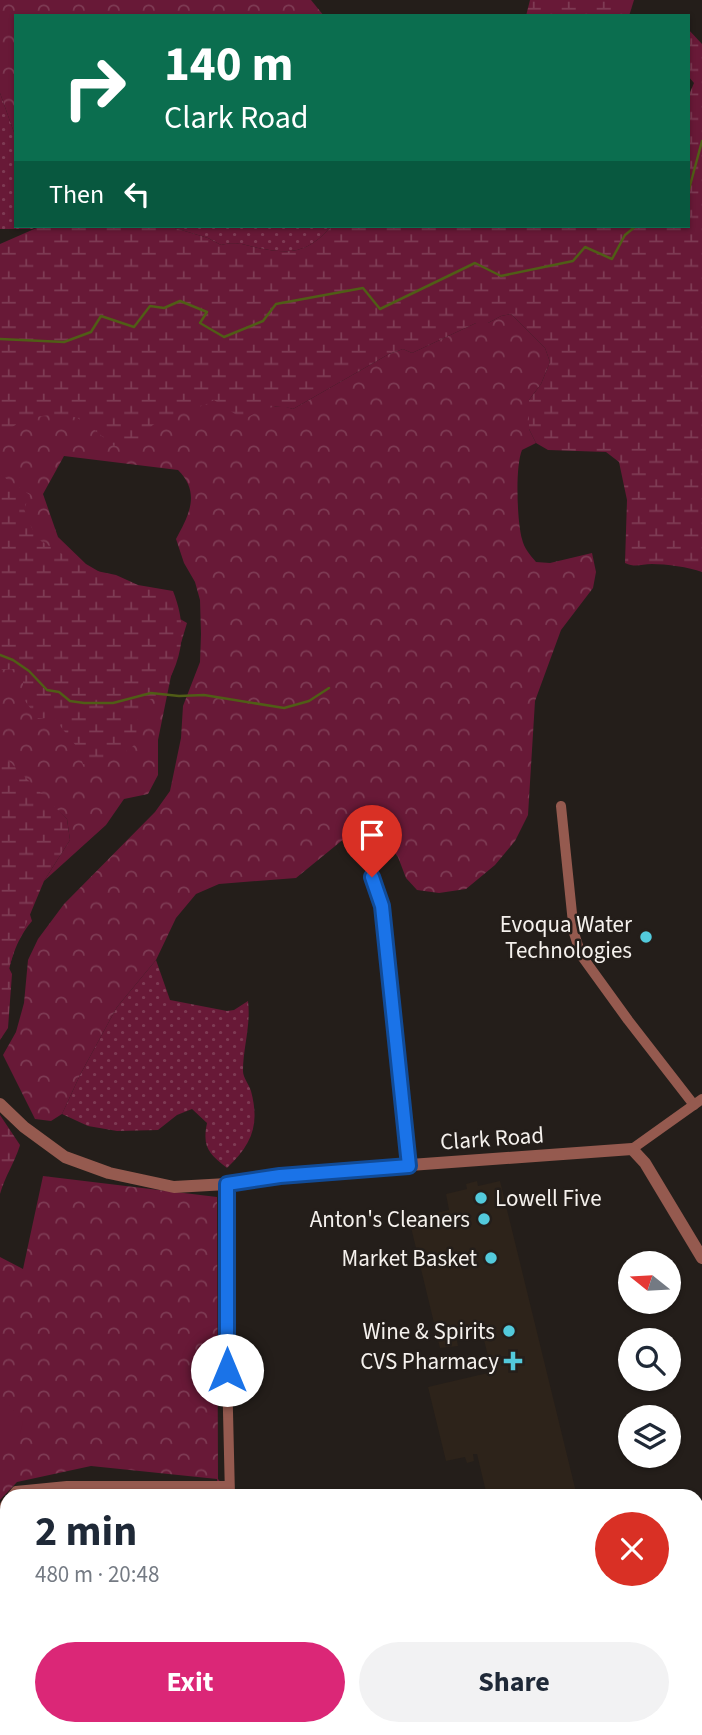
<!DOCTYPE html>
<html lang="en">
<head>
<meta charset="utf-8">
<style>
  :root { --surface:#fff; --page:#f2f2f3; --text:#1f2937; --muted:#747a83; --accent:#db2777 }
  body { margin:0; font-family:"Source Sans 3",sans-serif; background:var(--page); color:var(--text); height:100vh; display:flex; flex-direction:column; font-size:26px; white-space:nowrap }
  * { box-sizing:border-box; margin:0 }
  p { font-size:23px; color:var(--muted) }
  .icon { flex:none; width:38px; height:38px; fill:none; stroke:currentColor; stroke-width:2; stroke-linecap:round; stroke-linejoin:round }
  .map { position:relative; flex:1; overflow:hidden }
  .details { position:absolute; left:0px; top:1489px; width:704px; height:247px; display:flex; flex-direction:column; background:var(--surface); border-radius:21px 21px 0 0; box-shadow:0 2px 5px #0004 }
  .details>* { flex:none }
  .banner { position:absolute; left:14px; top:14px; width:676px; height:214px; border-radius:0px; box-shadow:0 2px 5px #0004; background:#0b6e4f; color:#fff; overflow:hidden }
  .needle { width:46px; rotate:288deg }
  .fabs { position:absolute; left:618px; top:1251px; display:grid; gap:14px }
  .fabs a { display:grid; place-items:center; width:63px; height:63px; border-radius:50%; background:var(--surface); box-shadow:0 2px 5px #0004; font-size:35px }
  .pin { position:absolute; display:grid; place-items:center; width:60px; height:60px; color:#fff; margin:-72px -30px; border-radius:50% 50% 50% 0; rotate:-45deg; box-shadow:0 0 7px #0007 }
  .pin .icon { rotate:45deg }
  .me { position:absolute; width:77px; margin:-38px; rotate:0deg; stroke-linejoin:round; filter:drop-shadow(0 0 5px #0008) }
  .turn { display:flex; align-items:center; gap:24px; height:147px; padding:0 35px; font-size:32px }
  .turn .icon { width:91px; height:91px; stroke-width:2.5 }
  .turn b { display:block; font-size:49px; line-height:60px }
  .then { display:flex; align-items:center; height:66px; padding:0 35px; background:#0003; gap:14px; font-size:26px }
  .round { display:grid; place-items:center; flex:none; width:74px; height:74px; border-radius:37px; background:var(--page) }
  .overview { display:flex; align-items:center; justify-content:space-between; height:119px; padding:0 35px }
  h1 { font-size:42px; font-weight:700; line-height:52px }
  .button { display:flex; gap:14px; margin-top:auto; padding:14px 35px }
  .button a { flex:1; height:80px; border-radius:42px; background:var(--accent); color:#fff; font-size:28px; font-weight:700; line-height:80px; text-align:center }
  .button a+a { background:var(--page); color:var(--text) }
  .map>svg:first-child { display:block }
</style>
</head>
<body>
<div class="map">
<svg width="702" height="1735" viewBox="0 0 702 1735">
  <defs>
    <pattern id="grass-dots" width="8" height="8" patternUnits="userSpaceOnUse" patternTransform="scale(1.75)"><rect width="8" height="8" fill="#681937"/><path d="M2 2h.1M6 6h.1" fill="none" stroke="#7e3b54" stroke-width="1.8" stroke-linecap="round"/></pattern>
    <pattern id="forest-crowns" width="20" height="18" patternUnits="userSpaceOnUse" patternTransform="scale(1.75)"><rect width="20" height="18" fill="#681937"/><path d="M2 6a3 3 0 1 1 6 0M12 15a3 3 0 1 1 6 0" fill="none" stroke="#7e3b54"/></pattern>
    <pattern id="wetland-marsh" width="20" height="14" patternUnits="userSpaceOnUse" patternTransform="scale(1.75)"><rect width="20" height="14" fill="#681937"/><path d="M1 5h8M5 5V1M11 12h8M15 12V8" fill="none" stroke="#7e3b54"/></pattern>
  </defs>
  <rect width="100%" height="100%" fill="#241e1a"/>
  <!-- built -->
  <path fill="#2d231a" d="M477,1181L478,1186L500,1181L577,1496H487L477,1454H473L474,1461L467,1463L465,1457L446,1461L428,1387L492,1372L484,1340L491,1338L488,1329L456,1336L458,1346L440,1348L409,1219L449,1210L446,1194L467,1189L466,1184Z"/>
  <!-- grass -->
  <g fill="url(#grass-dots)">
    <path d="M0,93L16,138V226H41L32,229H0Z"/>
    <path d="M168,226H332C308,252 293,255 258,248C244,245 236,241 221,245L208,238Z"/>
    <path d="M156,960L170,1000L227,1011L234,1010L248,1001C251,1026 243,1047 243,1071C243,1078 249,1084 251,1091C260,1125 252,1144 227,1168C209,1153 202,1148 207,1123L192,1109L177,1115L158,1130L117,1131L88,1126L62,1114L81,1073L117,1007Z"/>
  </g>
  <!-- forest -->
  <g fill="url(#forest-crowns)">
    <path d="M0,0H311L324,16H16V138L0,93Z"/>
    <path d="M511,314L545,348L550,362L541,384L529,400V429L536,443L522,450C515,466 517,522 522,539C524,548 530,555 536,562L550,563L592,553L596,572L593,588L561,630L535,701L528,815L515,841L495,865L466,889L439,893L417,890L406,878L398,857L388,844L379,840L345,838L296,878L219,884L196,894L176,918L156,960L117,1007L81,1073L62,1114L51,1121L35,1119L3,1055L16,1032L24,1003L28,960L38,939L64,904L155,812L170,791L181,738L183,706L200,662L201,634L200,600L195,582L184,563L176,539C189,515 201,493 178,470L64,456L43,494L58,537L86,564L187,623L171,676L158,740V775L148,794L124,799L106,825L44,881L70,840L67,819L53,806L19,879L32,921C5,952 5,997 0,1037V336L275,407L283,406L293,409L389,354L403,349L412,353L476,323H488L501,316Z"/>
    <path d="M43,1176L217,1197L218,1479L232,1496H218L217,1479L91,1466L17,1482L0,1500V1257L23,1269Z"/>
    <path d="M7,1524V1729H149L146,1735H0V1537Z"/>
    <path d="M169,1729H362L369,1735H165Z"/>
    <path d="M383,1729H472L473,1735H389Z"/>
  </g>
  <!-- wetland -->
  <g fill="url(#wetland-marsh)">
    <path d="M530,0H634L629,16H526Z"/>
    <path d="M688,29L702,44V572C689,567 666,564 652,564C641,564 636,568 625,563L627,500L619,462L606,452L548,450L536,443L529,429V400L541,384L550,362L545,348L511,314L501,316L488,323H476L412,353L403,349L389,354L293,409C274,403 259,409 244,420L214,400C196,411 175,411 156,423C150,426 149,431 145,436C138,446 125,446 114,446C102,437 88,422 74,417C54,410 3,419 0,445V244L41,226H168L208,238L221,245C236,241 244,245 258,248C293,255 308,252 332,226H688V97L694,83L688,76Z"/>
    <path d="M0,464L1,475L30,495L24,509L36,538L87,569L116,575L138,585L173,591C189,632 182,661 159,698L150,699C137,713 135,724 137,743C120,756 105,768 83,764L77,747L53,717L38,719L23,698V677L16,669L0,670Z"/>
    <path d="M0,752L67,819L70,840L44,881L24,929L17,941L9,968L12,974L8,1028L0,1040Z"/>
    <path d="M0,1115L20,1145C15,1162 5,1176 0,1194Z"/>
  </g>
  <!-- garden -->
  <g fill="#681937">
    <path d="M0,1394L23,1422L20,1434L0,1450Z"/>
    <path d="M7,1612V1729H115L109,1735H0V1624Z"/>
    <path d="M177,1729H278L275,1735H173Z"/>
  </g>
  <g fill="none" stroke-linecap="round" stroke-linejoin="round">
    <!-- stream -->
    <g stroke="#505d16" stroke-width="2.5">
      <path d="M688,193L702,141"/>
      <path d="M0,339L64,342L91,332L101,316L134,327L150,306L164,308L180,301L207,312L200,323L224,337L263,321L276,304L363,288L380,309L475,263L501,276L573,261L585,247L612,259L625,235L636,226"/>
      <path d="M0,655L13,660L29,671L47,690L59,692L70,701L84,703H113L151,693L179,696L204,695L284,708L309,701L329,688"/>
    </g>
    <!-- minor -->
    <g stroke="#955a4f" stroke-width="10">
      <path d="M561,806L574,933L581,955L628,1020L694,1105"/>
      <path d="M372,877L381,906L409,1166"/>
      <path d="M632,1149L702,1099"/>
      <path d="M227,1184V1370L230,1496"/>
      <path d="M12,1496L16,1491L67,1486H229"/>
      <path d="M0,1513L7,1502"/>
      <path d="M376,1729L382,1735"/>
      <path d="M163,1735L166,1729"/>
    </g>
    <!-- tertiary -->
    <path stroke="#955a4f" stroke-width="12" d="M0,1104L24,1127L65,1157L109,1173L174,1187L227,1184L355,1169L632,1149L645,1163L702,1258"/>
  </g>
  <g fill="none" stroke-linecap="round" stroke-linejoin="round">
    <!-- route casing -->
    <g stroke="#114b97" stroke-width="18">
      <path id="route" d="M227,1370V1184L280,1176L409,1166L382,906L372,877"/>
    </g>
    <!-- route -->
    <use href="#route" stroke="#1a73e8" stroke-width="12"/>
  </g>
  <!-- markers -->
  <g fill="#53cadc" stroke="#241e1a" stroke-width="2.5">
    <circle cx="646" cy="937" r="7"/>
    <circle cx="481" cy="1198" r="7"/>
    <circle cx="484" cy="1219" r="7"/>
    <circle cx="491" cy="1258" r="7"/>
    <circle cx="509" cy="1331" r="7"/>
    <path d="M509.5 1350.5h7v7h7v7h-7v7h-7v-7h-7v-7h7z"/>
  </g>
  <g text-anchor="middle" stroke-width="5" stroke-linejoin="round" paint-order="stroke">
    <!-- poi labels -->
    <g font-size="23" fill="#f5f1ed" stroke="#241e1a" text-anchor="end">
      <text x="632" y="932">Evoqua Water<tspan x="632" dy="26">Technologies</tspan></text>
      <text x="495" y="1206" text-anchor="start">Lowell Five</text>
      <text x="470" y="1227">Anton's Cleaners</text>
      <text x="477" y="1266">Market Basket</text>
      <text x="495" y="1339">Wine &amp; Spirits</text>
      <text x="499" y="1369">CVS Pharmacy</text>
    </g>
    <!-- street labels -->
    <g font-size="23" fill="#f5f1ed" stroke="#241e1a">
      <text transform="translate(492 1138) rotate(-4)" y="8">Clark Road</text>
    </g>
  </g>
</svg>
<div class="fabs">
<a><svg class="needle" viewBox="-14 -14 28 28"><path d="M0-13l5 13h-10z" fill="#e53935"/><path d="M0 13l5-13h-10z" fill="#747a83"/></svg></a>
<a><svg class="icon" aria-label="search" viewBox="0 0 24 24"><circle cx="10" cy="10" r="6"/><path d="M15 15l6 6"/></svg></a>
<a><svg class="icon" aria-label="layers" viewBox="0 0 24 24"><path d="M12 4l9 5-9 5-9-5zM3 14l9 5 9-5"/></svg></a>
</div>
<div class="pin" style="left:372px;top:877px;background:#d93025"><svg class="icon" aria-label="arrive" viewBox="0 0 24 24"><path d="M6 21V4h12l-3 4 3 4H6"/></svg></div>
<svg class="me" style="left:227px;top:1370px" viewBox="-20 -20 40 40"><circle r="19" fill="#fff"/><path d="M0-13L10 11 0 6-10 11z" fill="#1a73e8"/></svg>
<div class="banner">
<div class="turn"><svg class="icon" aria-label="right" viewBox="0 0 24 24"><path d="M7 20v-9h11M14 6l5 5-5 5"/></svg><div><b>140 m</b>Clark Road</div></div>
<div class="then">Then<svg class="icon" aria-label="left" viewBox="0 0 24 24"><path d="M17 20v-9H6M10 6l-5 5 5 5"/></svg></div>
</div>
<section class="details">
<div class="overview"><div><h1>2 min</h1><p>480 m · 20:48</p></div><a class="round" style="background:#d93025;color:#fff"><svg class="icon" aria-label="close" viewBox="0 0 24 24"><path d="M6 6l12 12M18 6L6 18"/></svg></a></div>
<div class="button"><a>Exit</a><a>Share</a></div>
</section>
</div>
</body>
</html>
